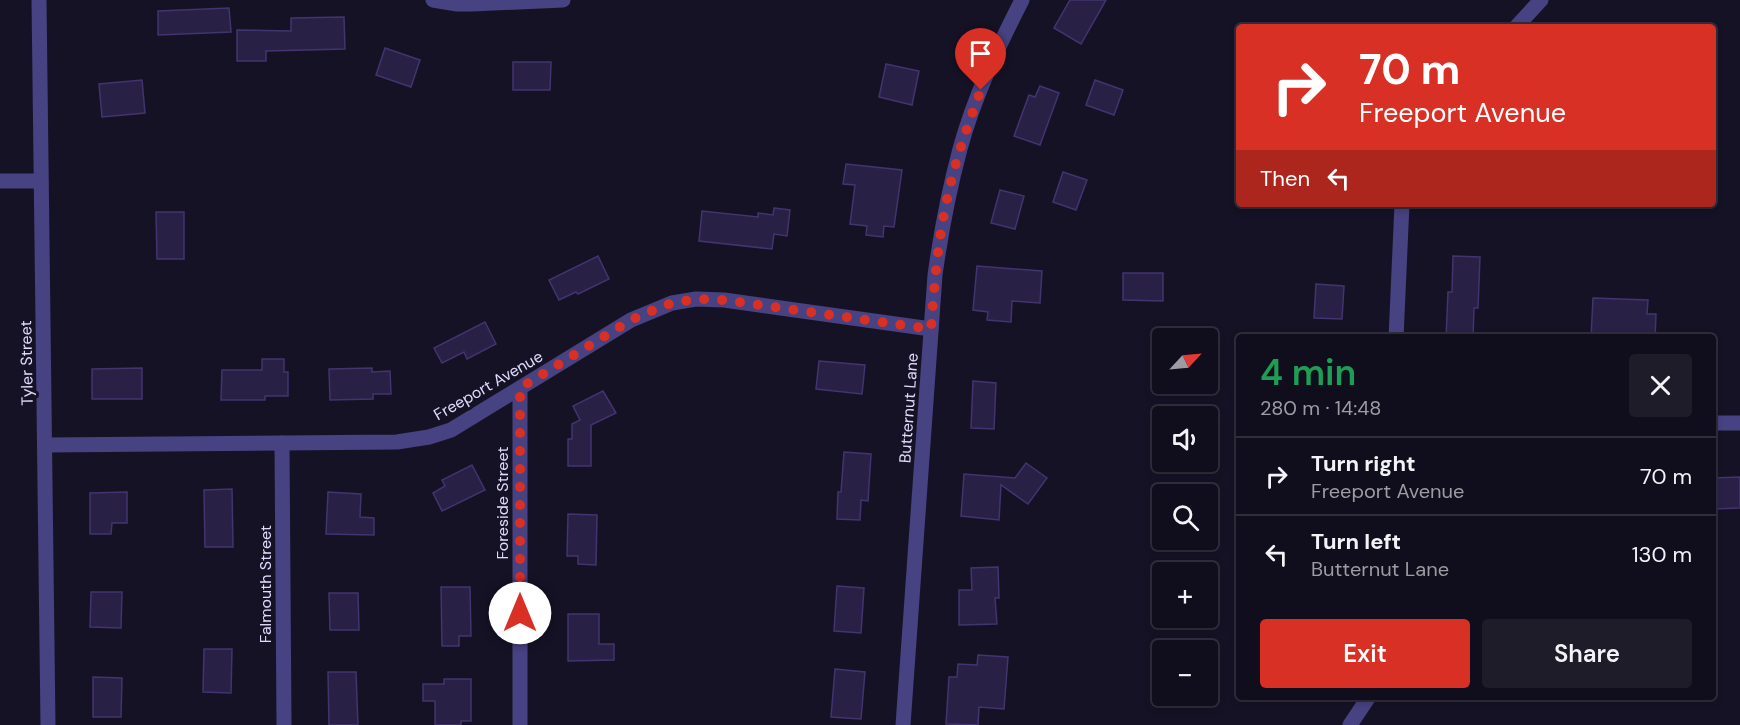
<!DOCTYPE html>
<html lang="en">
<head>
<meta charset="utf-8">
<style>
  :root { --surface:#100e1c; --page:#1e1c29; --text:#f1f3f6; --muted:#9c9ca3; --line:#302e3b; --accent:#d93025 }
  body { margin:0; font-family:"DM Sans",sans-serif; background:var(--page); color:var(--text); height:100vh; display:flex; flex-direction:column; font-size:22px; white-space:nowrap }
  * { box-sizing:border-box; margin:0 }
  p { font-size:20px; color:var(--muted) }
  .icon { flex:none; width:33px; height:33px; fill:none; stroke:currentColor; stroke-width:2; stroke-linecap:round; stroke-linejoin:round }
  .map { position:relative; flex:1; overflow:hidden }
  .sheet { position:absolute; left:1236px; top:334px; width:480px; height:366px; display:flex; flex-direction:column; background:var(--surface); border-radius:6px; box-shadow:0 3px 9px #0003,0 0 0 2px var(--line) }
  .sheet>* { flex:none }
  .top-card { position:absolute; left:1236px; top:24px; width:480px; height:183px; border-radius:6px; box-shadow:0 3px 9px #0003,0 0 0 2px var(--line); background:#d93025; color:#fff; overflow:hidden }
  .needle { width:39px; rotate:64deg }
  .buttons { position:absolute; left:1152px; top:328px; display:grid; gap:12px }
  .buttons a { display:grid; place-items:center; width:66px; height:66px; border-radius:6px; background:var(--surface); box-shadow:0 3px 9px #0003,0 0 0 2px var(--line); font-size:30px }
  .pin { position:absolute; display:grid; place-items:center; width:51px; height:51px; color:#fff; margin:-62px -26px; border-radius:50% 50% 50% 0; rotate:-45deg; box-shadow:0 0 6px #0007 }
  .pin .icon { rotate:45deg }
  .me { position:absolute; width:66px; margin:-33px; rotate:0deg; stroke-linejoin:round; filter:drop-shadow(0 0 4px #0008) }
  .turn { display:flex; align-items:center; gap:21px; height:126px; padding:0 24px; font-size:27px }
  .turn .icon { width:78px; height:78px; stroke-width:2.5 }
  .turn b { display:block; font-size:42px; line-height:51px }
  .then { display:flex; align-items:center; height:57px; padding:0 24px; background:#0003; gap:12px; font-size:22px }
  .round { display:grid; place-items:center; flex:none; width:63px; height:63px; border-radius:6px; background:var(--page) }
  .overview { display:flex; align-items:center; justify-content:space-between; height:102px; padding:0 24px }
  h1 { font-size:36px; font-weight:600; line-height:45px; color:#1e9e55 }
  .primary-button { display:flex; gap:12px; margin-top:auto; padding:12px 24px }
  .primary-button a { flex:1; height:69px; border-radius:6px; background:var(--accent); color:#fff; font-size:24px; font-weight:600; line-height:69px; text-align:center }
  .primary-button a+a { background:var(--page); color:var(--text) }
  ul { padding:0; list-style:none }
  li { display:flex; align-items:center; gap:18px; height:78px; padding:0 24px; border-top:2px solid var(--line) }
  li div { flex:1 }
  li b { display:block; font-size:22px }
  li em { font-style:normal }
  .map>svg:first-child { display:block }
</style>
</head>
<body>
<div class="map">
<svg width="1740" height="725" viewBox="0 0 1740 725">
  <rect width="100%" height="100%" fill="#161226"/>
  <!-- building -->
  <g fill="#292046" stroke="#42346f" stroke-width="1.5">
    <path d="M1070,0H1106L1081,44L1054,28Z"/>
    <path d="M229,8L231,32L158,35V11Z"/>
    <path d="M344,17L345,49L266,51V61H237V30L291,31V18Z"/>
    <path d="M385,48L420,60L411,87L376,75Z"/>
    <path d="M513,62H551L550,90H513Z"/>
    <path d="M886,64L919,71L912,105L879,97Z"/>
    <path d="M142,80L145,113L102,117L99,84Z"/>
    <path d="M1095,80L1123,90L1114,115L1086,105Z"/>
    <path d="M1040,86L1059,93L1040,145L1014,136L1029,95L1035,97Z"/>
    <path d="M846,164L902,170L894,227L884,226L883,237L866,235L867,226L850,224L855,185L843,184Z"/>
    <path d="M1063,172L1087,180L1076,210L1053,202Z"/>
    <path d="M1000,190L1024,196L1015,229L991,223Z"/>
    <path d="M774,208L790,210L787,236L774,234L772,249L699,241L702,211L758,217V213L773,215Z"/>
    <path d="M156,212H184V259H157Z"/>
    <path d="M598,256L609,279L578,294L576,292L559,300L549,280Z"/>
    <path d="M1453,256L1480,257L1478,308H1474L1473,338H1446L1448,292H1452Z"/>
    <path d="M977,266L1042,271L1040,303L1012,301L1011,322L987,320L988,312L973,310Z"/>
    <path d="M1123,273H1163V301L1123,300Z"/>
    <path d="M1316,284L1344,286L1342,319L1314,318Z"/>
    <path d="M1593,298L1648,300L1647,314H1656L1655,338H1591Z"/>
    <path d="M485,322L496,344L467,359L464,352L442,363L434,348Z"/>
    <path d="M262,359H284V372H288V396H265V400H221L222,370H262Z"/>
    <path d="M819,361L865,365L862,394L816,389Z"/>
    <path d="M142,368V399H92V369Z"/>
    <path d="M372,368V372L390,371L391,394H373V399L330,400L329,369Z"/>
    <path d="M973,381L996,383L994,429L971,428Z"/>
    <path d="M603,391L616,413L591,425V466H568V439H572V424L580,420L573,406Z"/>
    <path d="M844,452L871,454L868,501L861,500L860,520L837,519L838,492H841Z"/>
    <path d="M1026,463L1047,478L1028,504L1001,485L999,520L961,516L964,474L1015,478Z"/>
    <path d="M472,465L485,490L442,511L433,493L445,486L442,480Z"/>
    <path d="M1740,477V508L1713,509V478Z"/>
    <path d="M232,489L233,547H205L204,490Z"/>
    <path d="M127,492V523H112L111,534H90V493Z"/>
    <path d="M328,492L361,494L360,517L374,518V535L326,534Z"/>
    <path d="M568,514L597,515L596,565L578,564V556H567Z"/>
    <path d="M998,567L999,598H995L997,624L959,625V590H972L971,568Z"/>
    <path d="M837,586L864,588L861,633L834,631Z"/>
    <path d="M441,587H470L471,636H459V646H442Z"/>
    <path d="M91,592H122L121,628L90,627Z"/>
    <path d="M329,593H358L359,630H330Z"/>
    <path d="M568,614H599V644H614V660L568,661Z"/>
    <path d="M204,649H232L231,693L203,692Z"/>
    <path d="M978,655L1008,657L1004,709L979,707L978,725L946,724L949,677H957L958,664L977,665Z"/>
    <path d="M835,669L865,672L861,719L831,717Z"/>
    <path d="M328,672H356L358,725H329Z"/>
    <path d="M93,677L122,678L121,717H93Z"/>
    <path d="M444,679H471V721H461V725H435V701H423V684H444Z"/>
  </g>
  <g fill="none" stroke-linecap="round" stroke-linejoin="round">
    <!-- minor -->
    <g stroke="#474281" stroke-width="15">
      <path d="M39,0L48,725"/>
      <path d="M433,0L457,4H472L563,0"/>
      <path d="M1516,27L1541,0"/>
      <path d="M0,181H41"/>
      <path d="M1396,338L1402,204"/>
      <path d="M520,388V725"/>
      <path d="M1713,423H1740"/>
      <path d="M282,443L284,725"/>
      <path d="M45,445L397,442L429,437L451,430L631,320L672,303L696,299L724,300L931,329"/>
      <path d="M903,725L935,275C941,232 949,190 960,149C974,97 998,47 1022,0"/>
      <path d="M1350,725L1368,698"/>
    </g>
  </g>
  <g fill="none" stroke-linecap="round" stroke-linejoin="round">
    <!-- route -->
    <path stroke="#d93025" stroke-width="10" stroke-dasharray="0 18" d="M520,613V388L631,320L649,312L672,303L696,299L724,300L931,329C934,289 937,249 945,209C953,168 966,129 981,90"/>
  </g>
  <g text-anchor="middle" stroke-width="6" stroke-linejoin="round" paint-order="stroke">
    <!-- street labels -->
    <g font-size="16" fill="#e0dbfc" stroke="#161226">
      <text transform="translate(26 363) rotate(-91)" y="6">Tyler Street</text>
      <text transform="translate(488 385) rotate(-30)" y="6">Freeport Avenue</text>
      <text transform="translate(908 408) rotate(-86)" y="6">Butternut Lane</text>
      <text transform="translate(502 503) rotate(-90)" y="6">Foreside Street</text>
      <text transform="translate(265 584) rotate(-90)" y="6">Falmouth Street</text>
    </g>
  </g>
</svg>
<div class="buttons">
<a><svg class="needle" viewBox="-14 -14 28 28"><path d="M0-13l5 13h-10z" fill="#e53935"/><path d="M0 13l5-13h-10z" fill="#9c9ca3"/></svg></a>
<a><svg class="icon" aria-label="sound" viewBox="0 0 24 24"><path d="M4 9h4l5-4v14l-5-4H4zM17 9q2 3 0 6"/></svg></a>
<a><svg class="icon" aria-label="search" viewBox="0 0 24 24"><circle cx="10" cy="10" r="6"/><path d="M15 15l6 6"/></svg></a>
<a>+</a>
<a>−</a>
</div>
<div class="pin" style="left:981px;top:90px;background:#d93025"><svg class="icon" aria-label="arrive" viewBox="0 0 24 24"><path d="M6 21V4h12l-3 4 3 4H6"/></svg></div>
<svg class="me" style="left:520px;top:613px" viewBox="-20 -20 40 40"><circle r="19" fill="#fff"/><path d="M0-13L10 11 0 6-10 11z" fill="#d93025"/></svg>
<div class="top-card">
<div class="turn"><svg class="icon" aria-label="right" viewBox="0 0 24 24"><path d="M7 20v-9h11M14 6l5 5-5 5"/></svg><div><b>70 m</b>Freeport Avenue</div></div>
<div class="then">Then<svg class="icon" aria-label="left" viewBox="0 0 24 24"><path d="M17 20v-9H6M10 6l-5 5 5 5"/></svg></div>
</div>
<section class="sheet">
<div class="overview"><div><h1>4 min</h1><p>280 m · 14:48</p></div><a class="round"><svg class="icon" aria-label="close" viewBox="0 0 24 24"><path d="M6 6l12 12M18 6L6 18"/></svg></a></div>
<ul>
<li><svg class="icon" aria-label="right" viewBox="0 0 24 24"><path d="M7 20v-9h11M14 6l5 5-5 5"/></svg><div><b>Turn right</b><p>Freeport Avenue</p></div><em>70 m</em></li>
<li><svg class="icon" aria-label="left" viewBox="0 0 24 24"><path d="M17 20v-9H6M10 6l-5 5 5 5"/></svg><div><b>Turn left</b><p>Butternut Lane</p></div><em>130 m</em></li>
</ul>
<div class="primary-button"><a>Exit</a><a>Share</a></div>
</section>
</div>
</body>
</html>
